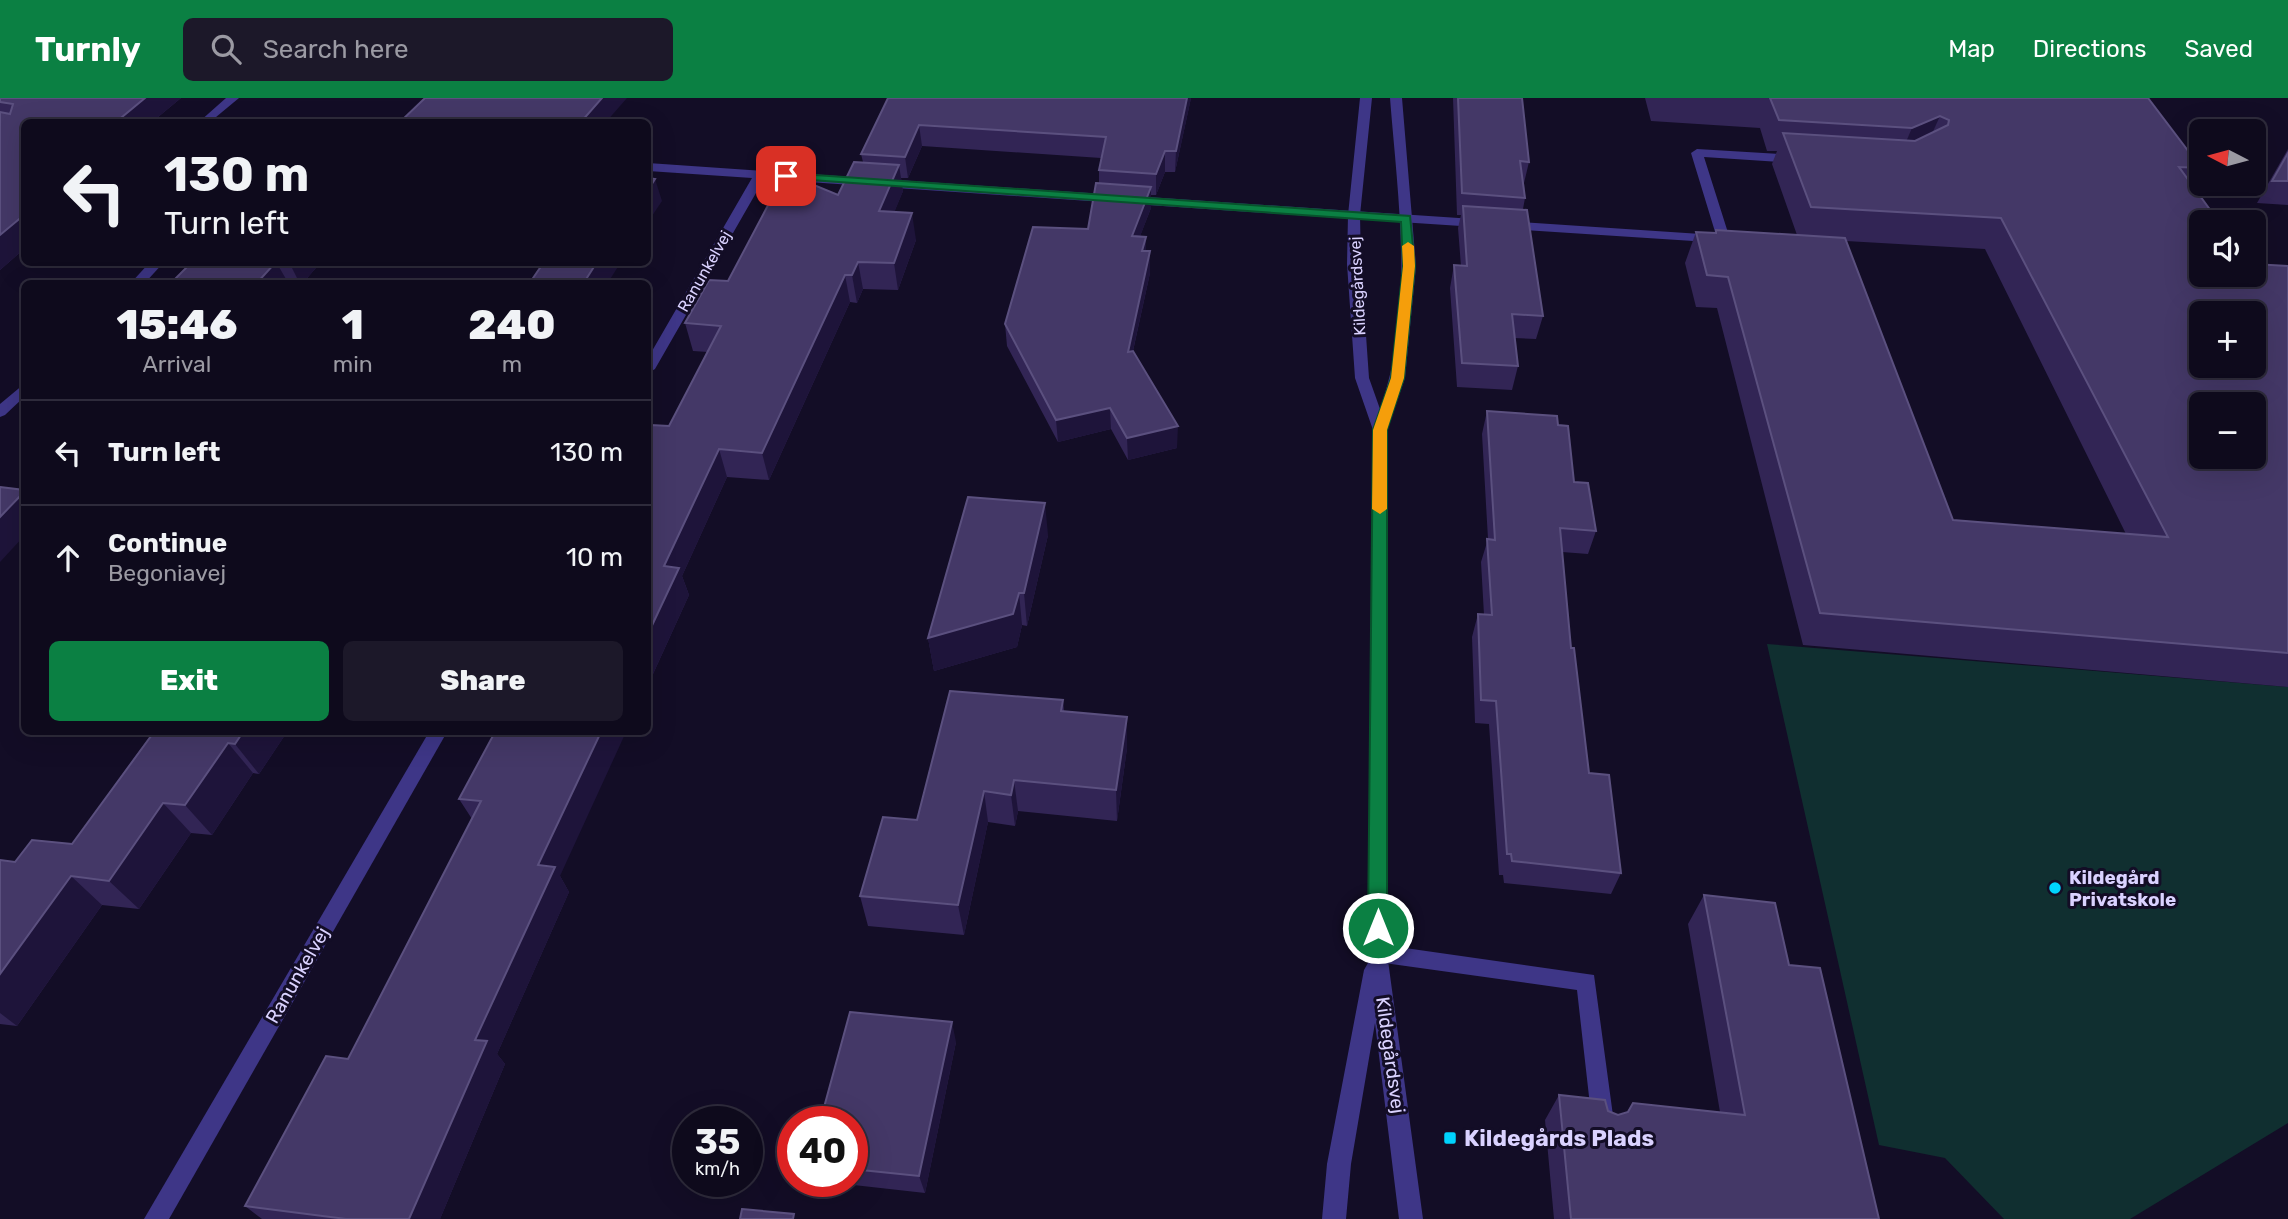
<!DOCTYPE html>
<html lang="en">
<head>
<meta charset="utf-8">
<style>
  :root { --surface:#0e0a1c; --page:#1c1829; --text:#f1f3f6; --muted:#9b9aa3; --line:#2e2b3b; --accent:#0b8043 }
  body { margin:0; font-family:Rubik,sans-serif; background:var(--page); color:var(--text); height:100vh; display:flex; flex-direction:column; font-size:26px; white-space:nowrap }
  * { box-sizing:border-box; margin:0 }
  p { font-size:23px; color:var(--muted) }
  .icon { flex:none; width:38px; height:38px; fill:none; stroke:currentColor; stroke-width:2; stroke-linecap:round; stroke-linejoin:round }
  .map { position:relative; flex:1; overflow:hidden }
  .panel { position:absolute; left:21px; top:182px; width:630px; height:455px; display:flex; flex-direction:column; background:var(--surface); border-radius:10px; box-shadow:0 7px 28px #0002,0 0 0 2px var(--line) }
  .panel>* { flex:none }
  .guide { position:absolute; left:21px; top:21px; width:630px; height:147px; border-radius:10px; box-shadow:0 7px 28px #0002,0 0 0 2px var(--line); background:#0e0a1c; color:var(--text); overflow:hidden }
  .needle { width:46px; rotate:276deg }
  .tools { position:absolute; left:2189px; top:21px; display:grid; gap:14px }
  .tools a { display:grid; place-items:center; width:77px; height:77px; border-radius:10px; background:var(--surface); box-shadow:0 7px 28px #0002,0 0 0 2px var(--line); font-size:35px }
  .speed { position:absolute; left:672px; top:1008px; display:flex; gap:14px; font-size:35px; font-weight:700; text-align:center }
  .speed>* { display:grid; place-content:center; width:91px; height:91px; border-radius:50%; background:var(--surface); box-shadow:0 7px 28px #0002,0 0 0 2px var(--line); line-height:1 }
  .speed small { font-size:18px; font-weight:400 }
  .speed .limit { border:10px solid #d22; background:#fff; color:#111 }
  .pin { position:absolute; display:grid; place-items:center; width:60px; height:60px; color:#fff; margin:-30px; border-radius:14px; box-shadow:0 4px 10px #0006 }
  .me { position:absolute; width:77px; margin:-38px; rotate:0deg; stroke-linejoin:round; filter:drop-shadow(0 0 5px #0008) }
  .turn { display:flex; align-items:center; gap:24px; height:147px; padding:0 28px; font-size:32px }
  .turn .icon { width:91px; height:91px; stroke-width:2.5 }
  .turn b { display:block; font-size:49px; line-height:60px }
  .eta { display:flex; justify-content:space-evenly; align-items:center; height:119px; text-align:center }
  .eta b { font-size:42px; font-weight:800; line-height:49px }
  .primary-button { display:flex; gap:14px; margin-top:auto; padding:14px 28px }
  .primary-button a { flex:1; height:80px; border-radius:10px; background:var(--accent); color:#fff; font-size:28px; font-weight:800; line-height:80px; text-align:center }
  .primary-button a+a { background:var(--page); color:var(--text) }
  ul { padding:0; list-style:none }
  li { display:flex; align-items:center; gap:21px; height:105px; padding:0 28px; border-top:2px solid var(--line) }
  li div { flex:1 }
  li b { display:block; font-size:26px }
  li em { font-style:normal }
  header { display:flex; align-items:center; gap:42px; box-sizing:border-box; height:98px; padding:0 35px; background:var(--accent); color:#fff }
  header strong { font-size:33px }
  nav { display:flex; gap:38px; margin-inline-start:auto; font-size:24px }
  .search { width:490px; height:63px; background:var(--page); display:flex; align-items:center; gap:18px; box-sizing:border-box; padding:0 24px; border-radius:10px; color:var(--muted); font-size:26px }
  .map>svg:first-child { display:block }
</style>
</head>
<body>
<header>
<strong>Turnly</strong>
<div class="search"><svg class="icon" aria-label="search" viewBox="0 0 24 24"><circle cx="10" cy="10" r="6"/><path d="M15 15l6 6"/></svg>Search here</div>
<nav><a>Map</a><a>Directions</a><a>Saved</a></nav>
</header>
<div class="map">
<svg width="2288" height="1121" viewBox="0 0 2288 1121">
  <rect width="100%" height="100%" fill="#130d26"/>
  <!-- green -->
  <path fill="#102f30" d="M1767,546L2288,589V1025L2130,1121H2004L1945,1060L1879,1047Z"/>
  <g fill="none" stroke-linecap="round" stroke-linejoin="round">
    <!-- service -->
    <g fill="#3e3687" fill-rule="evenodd">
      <path d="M226,0H239L210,24H199Z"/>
      <path d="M1697,51L1796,57L1802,61L1796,65L1704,59L1730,141L1724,145L1354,121L1348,117L1354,113L1716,137L1691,55Z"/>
      <path d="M1377,846L1594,877L1614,1025L1611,1033L1603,1036L1595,1033L1592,1025L1577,892L1377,864L1370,862L1367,855L1370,848Z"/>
    </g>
    <!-- minor -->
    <g fill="#3e3687" fill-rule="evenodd">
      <path d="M648,65L1354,113L1360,117L1354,121L764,81L655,271L648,275V260L752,80L648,73Z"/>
      <path d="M150,164H164L144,186H130Z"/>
      <path d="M24,286V299L5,317L0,319V306Z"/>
      <path d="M429,634H447L169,1121H144Z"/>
    </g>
    <!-- tertiary -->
    <path fill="#3e3687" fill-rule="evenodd" d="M1360,0H1372L1360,117L1361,166L1369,280L1380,311C1415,212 1398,102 1390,0H1402L1416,168L1405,280L1387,332V855L1423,1121H1399L1375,925L1351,1066L1346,1121H1322L1327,1066L1364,872L1368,865L1373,332L1355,280L1347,166L1348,117Z"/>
  </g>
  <!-- wall -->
  <g fill="#322555" fill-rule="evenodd">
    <path d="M0,0H181L152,24H24V151L0,172Z"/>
    <path d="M888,0H1191L1175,74H1165L1156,97H1151V110L1140,138L1146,153L1150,175L1133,253L1177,350L1128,362L1111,331L1058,344L1007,248L1005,226L1088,131L1099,85V72L1101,60L922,48L908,80H901L903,93L894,114L916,142L898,192L863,191L857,205L850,204L769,382L727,379L682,478L689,497L648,587L669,328L708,254L693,253L685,225L728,183L838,97L863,64L861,56Z"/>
    <path d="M1453,0H1522L1529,64L1524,85L1525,100L1523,111L1543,218L1536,241L1514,240L1518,268L1512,292L1457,289L1450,190L1454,167L1461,168L1458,130L1461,117H1457Z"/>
    <path d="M1645,0H2148L2201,70L2191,85L2202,177L2288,168V589L1803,547L1717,210L1696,209L1685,165L1696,134L1714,135L1716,132L1797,137L1772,66L1777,53H1767L1760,30L1651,23ZM1846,143L1985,151L2126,436L1953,422Z"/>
    <path d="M2288,51V107L2257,105Z"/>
    <path d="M190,164H321L302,186H170L190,166Z"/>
    <path d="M515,164H621L542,167L515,165Z"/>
    <path d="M1487,313L1558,327L1574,384L1596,433L1588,456L1562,454L1571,550L1589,675L1621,775L1611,796L1504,785L1503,777H1499L1489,626L1475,625L1472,539L1478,516L1484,517L1481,464L1488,441L1482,336Z"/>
    <path d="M1048,437L1027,528L1022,527L1017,549L934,573L928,540Z"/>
    <path d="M1063,602L1064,613L1127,650L1117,723L1018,713L1015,728L988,724L964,837L868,828L860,798L917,722Z"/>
    <path d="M153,634H287L259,676L253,675L212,737L191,735L139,811L102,807L17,928L0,926V762L15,764L72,746Z"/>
    <path d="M495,634L560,778L569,794L497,956L505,966L440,1121H262L245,1108L348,961L472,721L459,701Z"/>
    <path d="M1704,797L1789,867L1879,1121H1554L1545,1022L1559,997L1618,1017L1626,1015L1633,1005L1720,1014L1688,826Z"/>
    <path d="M956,944L925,1095L818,1083H852V1024Z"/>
  </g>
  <!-- shaded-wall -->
  <g fill="#1e143a">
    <path d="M145,0H181L152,24H116Z"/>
    <path d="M602,0H627L606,24H581Z"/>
    <path d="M1187,0H1191L1175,74L1176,53Z"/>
    <path d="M1940,18L1926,49L1899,60L1912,30Z"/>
    <path d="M919,27L922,48L908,80L905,59Z"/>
    <path d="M1165,53V74L1156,97V76Z"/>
    <path d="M899,67L903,93L884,140L879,113Z"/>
    <path d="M655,81L662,103L648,124V92Z"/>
    <path d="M1151,89V110L1132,159V138Z"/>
    <path d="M912,115L916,142L898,192L894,165Z"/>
    <path d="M24,117V151L0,172V137Z"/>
    <path d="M1146,139V160L1142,153Z"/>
    <path d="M1150,153V175L1128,275V254Z"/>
    <path d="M276,164L289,186H256Z"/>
    <path d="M289,164H321L302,186H300Z"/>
    <path d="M597,164H621L607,186H583Z"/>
    <path d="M858,164L863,191L857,205L852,177Z"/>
    <path d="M845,177L850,204L769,382L762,355Z"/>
    <path d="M1110,310L1111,331L1058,344L1056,322Z"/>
    <path d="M1178,328L1177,350L1128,362L1127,340Z"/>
    <path d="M719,351L727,379L682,478L689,497L648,587V536L664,468Z"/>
    <path d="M24,394V438L0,464V419Z"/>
    <path d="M1045,405L1048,437L1027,528L1024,495Z"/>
    <path d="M1019,495L1022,527L1017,549L934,573L928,540Z"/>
    <path d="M1127,619V650L1117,723L1116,692Z"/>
    <path d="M243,634H287L259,676L235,646Z"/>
    <path d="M601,634H626L560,778L569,794L497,956L505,966L440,1121H409L538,767Z"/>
    <path d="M228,645L253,675L212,737L185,707Z"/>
    <path d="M1014,682L1018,713L1015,728L1011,697Z"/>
    <path d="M984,693L988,724L964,837L958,807Z"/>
    <path d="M163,705L191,735L139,811L109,783Z"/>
    <path d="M71,778L102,807L17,928L0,915V876Z"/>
    <path d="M952,924L956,944L925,1095L919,1078Z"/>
  </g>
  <!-- building -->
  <g fill="#443867" stroke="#5b507f" stroke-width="2" fill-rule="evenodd">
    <path d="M0,0H145L116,24H24V117L0,137V14L10,16L13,6L0,4Z"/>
    <path d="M425,0H602L581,24H400Z"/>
    <path d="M888,0H1187L1176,53H1165L1156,76L1099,72L1106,39L919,27L905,59L861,56Z"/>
    <path d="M1458,0H1522L1529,64L1520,63L1525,100L1462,95Z"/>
    <path d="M1770,0H2148L2201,70L2179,69L2219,124H2202V177H2254V166L2288,168V555L1820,515L1728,179L1707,177L1696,134L1716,135V132L1845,140L1953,422L2168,439L2001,120L1811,109L1783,35L1915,43L1948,27L1949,22L1940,18L1912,30L1779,22ZM2202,215H2254V268H2202ZM2202,306H2254V359H2202Z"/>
    <path d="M2288,55V83H2272Z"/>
    <path d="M854,64L899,67L879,113L912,115L894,165L858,164L852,177H845L762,355L719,351L664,468L679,470L648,536V333L651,327L669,328L721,228L685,225L709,182L728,183L785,75L838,97Z"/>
    <path d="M648,80L655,81L648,92Z"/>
    <path d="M1096,85L1151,89L1132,138L1146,139L1142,153H1150L1128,254L1133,253L1178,328L1127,340L1110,310L1056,322L1005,226L1033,129L1088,131Z"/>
    <path d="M1463,108L1527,112L1543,218L1512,216L1518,268L1462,265L1454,167L1467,168Z"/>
    <path d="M192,164H276L256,186H170Z"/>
    <path d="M544,164H597L583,186H529Z"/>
    <path d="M1487,313L1557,318L1558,327L1568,328L1574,384L1588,385L1596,433L1560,430L1571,550H1574L1589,675L1609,677L1621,775L1512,763L1511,756H1507L1496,603L1481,602L1478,516L1492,517L1487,441L1495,442Z"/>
    <path d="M0,389L24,392V394L0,419Z"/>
    <path d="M968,399L1045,405L1024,495H1019L1013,516L928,540Z"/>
    <path d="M950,593L1063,602L1061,613L1127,619L1116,692L1014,682L1011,697L984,693L958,807L860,798L883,719L917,722Z"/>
    <path d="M154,634H243L235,646L228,645L185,707L163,705L109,783L71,778L0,876V762L15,764L32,742L72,746Z"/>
    <path d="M495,634H601L538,767L555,769L475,942L487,943L409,1121H346L245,1108L326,958L348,961L481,703L459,701Z"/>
    <path d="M1704,797L1775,805L1789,867L1820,870L1879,1121H1571L1559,997L1605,1002L1608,1013L1618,1017L1628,1014L1633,1005L1745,1017Z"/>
    <path d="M850,914L952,924L919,1078L852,1071V1024H820Z"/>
    <path d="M742,1111L794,1116L793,1121H740Z"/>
  </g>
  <!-- route -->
  <path fill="#0b8043" stroke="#07532c" stroke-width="2" d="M786,75L1410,118L1415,168L1404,280L1387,332V830L1384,835H1371L1368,830L1373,332L1391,280L1403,168L1401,124L783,80V76Z"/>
  <!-- slow -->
  <path fill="#f59e0b" d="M1408,144L1414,148L1415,168L1404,280L1387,332V411L1380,416L1372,411L1373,332L1391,280L1403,168L1402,148Z"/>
  <!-- markers -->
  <g fill="#00d3fd" stroke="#130d26" stroke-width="2.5">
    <circle cx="2055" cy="790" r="7"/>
    <rect x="1443" y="1033" width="14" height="14" rx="3.5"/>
  </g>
  <g text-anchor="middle" stroke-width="6" stroke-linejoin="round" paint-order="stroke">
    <!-- far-street labels -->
    <g font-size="16" fill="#dad2ff" stroke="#130d26">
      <text transform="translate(704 173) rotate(-60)" y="6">Ranunkelvej</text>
      <text transform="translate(1357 188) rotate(-93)" y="6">Kildegårdsvej</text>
    </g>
    <!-- poi labels -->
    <g font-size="19" font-weight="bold" fill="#dad2ff" stroke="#130d26" text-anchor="start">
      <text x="2069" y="786">Kildegård<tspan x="2069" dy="22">Privatskole</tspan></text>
    </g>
    <!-- street labels -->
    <g font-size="19" fill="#dad2ff" stroke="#130d26">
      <text transform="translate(297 877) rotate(-60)" y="7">Ranunkelvej</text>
      <text transform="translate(1391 957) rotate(82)" y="7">Kildegårdsvej</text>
    </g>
    <!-- near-poi labels -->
    <g font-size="23" font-weight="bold" fill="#dad2ff" stroke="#130d26" text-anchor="start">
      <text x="1464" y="1048">Kildegårds Plads</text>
    </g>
  </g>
</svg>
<div class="tools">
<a><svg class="needle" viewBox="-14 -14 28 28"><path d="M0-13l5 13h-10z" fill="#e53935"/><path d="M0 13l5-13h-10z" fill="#9b9aa3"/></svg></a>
<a><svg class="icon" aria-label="sound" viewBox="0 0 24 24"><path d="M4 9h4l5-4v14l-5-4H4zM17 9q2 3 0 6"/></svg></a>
<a>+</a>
<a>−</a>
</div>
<div class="speed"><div>35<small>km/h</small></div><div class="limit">40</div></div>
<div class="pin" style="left:786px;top:78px;background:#d93025"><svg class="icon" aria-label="arrive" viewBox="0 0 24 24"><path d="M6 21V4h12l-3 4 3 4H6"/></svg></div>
<svg class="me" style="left:1378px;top:830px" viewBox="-20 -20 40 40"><circle r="17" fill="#0b8043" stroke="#fff" stroke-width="3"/><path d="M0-11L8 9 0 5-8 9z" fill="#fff"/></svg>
<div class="guide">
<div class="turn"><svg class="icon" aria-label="left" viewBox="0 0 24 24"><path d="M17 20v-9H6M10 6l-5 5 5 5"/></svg><div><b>130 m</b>Turn left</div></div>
</div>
<section class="panel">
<div class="eta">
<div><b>15:46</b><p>Arrival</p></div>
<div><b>1</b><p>min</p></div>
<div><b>240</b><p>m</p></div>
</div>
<ul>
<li><svg class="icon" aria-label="left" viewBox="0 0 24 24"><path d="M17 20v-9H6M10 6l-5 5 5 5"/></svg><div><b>Turn left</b></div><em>130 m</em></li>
<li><svg class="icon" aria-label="ahead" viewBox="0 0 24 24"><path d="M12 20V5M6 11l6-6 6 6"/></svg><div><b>Continue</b><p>Begoniavej</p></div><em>10 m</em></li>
</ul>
<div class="primary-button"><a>Exit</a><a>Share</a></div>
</section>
</div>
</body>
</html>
